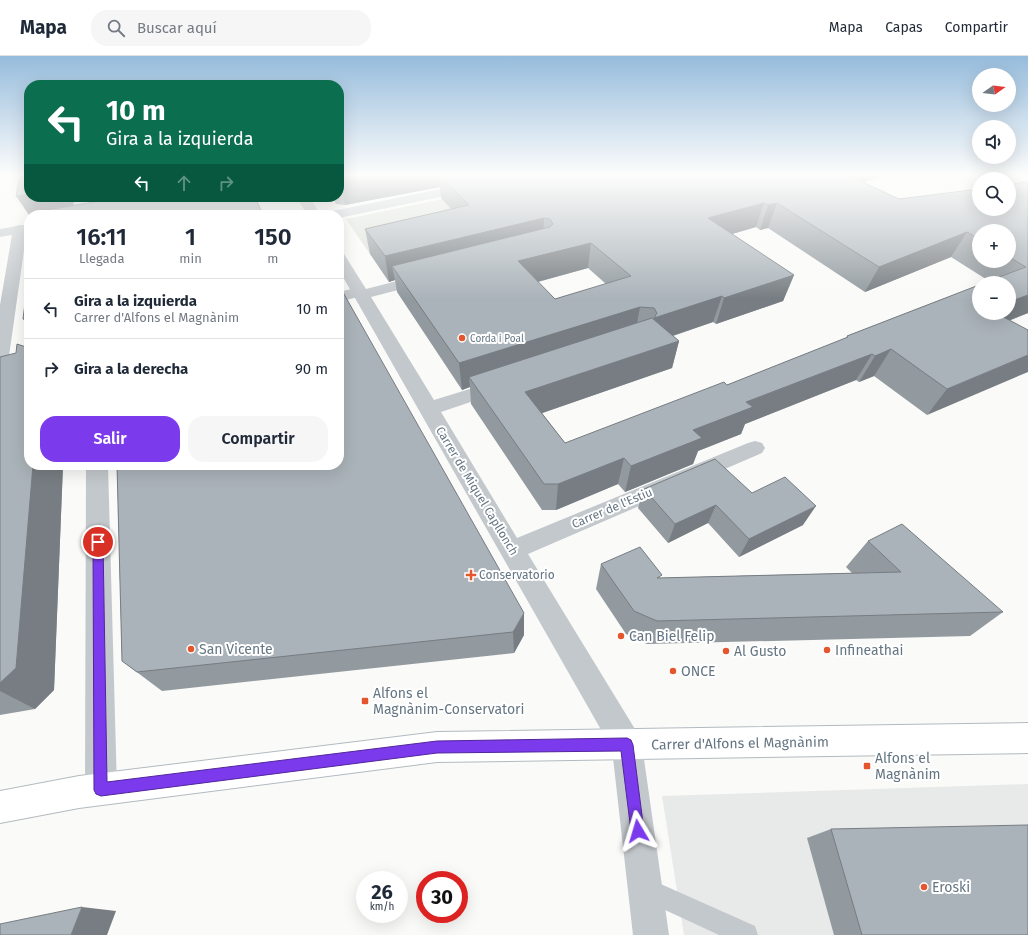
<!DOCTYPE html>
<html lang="es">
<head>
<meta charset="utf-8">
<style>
  :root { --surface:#fff; --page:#f6f6f7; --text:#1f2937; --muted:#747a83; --line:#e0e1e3; --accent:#7c3aed }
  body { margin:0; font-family:"Fira Sans",sans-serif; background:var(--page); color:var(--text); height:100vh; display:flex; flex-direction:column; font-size:15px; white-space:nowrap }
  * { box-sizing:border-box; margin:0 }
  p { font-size:13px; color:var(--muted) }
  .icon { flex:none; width:22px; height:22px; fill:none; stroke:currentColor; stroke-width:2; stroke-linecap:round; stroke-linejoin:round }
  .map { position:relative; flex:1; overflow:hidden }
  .drawer { position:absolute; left:24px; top:154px; width:320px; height:260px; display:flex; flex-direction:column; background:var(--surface); border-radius:16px; box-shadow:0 4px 16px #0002 }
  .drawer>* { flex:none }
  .banner { position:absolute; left:24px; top:24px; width:320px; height:122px; border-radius:16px; box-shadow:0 4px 16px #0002; background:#0b6e4f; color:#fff; overflow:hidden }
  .needle { width:26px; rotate:76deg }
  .controls { position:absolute; left:972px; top:12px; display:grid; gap:8px }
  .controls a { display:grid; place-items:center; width:44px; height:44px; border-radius:50%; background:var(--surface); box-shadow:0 4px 16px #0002; font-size:20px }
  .speed { position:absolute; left:356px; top:815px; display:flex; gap:8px; font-size:20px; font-weight:700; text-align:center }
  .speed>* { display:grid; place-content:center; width:52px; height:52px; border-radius:50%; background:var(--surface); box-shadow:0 4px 16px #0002; line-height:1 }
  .speed small { font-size:10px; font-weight:400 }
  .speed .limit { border:6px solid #d22; background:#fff; color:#111 }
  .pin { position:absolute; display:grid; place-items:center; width:34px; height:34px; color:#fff; margin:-17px; border:2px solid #fff; border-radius:50%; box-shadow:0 1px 4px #0007 }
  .me { position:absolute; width:44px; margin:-22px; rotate:353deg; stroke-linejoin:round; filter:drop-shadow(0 0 3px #0008) }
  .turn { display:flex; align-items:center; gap:14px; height:84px; padding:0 16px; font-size:18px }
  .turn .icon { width:52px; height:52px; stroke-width:2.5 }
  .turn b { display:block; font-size:28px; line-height:34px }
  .lanes { display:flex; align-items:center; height:38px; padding:0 16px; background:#0003; justify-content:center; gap:20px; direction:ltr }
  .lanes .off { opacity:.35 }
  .eta { display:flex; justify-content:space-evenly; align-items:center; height:68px; text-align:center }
  .eta b { font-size:24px; font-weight:600; line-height:28px }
  .action { display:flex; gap:8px; margin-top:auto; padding:8px 16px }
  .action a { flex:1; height:46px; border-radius:16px; background:var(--accent); color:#fff; font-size:16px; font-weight:600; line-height:46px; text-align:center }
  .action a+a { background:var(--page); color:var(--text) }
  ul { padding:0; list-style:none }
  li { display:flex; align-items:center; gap:12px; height:60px; padding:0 16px; border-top:1px solid var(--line) }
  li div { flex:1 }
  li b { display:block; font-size:15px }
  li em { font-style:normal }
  header { display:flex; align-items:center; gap:24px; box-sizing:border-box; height:56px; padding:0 20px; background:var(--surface); border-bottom:1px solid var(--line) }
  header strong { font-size:19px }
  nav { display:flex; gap:22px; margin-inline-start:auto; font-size:14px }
  .search { width:280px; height:36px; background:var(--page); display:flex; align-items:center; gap:10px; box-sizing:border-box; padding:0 14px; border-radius:16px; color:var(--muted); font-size:15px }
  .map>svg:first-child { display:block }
</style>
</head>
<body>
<header>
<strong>Mapa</strong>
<div class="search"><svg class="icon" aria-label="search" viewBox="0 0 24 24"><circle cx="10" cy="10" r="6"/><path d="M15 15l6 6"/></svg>Buscar aquí</div>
<nav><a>Mapa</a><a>Capas</a><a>Compartir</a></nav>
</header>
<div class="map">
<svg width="1028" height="879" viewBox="0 0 1028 879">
  <rect width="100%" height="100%" fill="#fafaf8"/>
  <!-- built -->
  <path fill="#e8e9e9" d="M1028,728V879H684L662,740Z"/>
  <!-- green -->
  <path fill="#dadfd7" d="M442,143L471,174L370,198L346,163Z"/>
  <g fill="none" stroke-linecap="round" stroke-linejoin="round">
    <!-- secondary casing -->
    <g stroke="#b3babf" stroke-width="2">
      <path id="secondary" d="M1028,667V697L437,706L79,752L0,767V735L79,720L437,676Z"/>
    </g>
    <!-- service -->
    <path fill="#c3c8cc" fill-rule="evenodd" d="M645,821L755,870L758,879H719L637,841L633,833L637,825Z"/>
    <!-- pedestrian -->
    <g fill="#c3c8cc" fill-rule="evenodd">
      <path d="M20,169L25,170L27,173L9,300L6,304L0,305V249L13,173L15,170Z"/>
      <path d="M359,231L365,233L367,236L365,239L339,246V236Z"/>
    </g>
    <!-- minor -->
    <g fill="#c3c8cc" fill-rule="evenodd">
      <path d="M470,127L476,131L474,134L339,162V159H326L328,156L333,155Z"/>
      <path d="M89,141H101L102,159H88Z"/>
      <path d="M297,141H309L321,159H307Z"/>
      <path d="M29,168V176L0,181V173Z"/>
      <path d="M339,197L344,198L366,233L424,218L429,220L432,223L429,226L371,241L434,344L499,324L506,326L508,330L506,334L441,356L517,482L748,387L755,385L762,387L765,392L762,397L528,498L638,678L642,689L669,879H633L612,693L339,214Z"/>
      <path d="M86,409H108L117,733L112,744L101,749L90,744L85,733Z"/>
    </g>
    <!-- secondary -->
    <use href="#secondary" fill="#fff" fill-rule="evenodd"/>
  </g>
  <!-- wall -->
  <g fill="#929a9f" fill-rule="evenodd">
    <path d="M339,120H885L863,126L899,143L973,135L1028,125V257L1010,264L927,359L874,320L859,326L856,324L745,368L741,378L698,395L693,408L625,436L618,428L556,454H542L471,348L470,331L462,334L397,236L395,224L389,226L370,198L365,173L451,153L441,142L440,131L345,149L336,148L332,141H339ZM756,171L760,174L768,172L865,236L951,201L989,225L847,280L846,282L727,329L565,387L542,357L672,312L679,285L673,280L713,266L716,268L783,245L794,219L732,178ZM979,175H1009V205H979ZM588,212L606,228L555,243L538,226Z"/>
    <path d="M0,301L29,409H63L54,634L35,653L0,659Z"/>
    <path d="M117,409L524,579L514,597L162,635L122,605Z"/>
    <path d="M644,433L752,437L803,469L739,501L708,467L668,487L638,452Z"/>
    <path d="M868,485L1003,556L970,580L647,588L626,578L596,533L601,508L661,522L852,517L846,511Z"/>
    <path d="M831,773L1028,879H834L807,782Z"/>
  </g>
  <!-- shaded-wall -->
  <g fill="#777d82">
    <path d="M371,120H439L440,131L345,149L340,125Z"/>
    <path d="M832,120H885L825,136Z"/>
    <path d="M29,138V141H74L73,156L53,159H29L16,140Z"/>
    <path d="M764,147L756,171L701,187L708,162Z"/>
    <path d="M777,147L768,172L760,174L768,149Z"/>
    <path d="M544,162L543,187L392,210L395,224L389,226L385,200Z"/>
    <path d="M967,176L951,201L865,236L879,211Z"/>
    <path d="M591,187L588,212L518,231V205Z"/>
    <path d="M794,219L783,245L716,268L724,242Z"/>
    <path d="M1028,239V257L971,280L988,257H1009V246Z"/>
    <path d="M722,240L713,266L648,288L654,262Z"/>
    <path d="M640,251L635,278L469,321L470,331L462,334L459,307Z"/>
    <path d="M29,262V270L23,263Z"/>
    <path d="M679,285L672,312L525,363V336Z"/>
    <path d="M891,293L874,320L859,326L875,300Z"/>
    <path d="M872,298L856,324L745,368L741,378L698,395L693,408L625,436L631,410L693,374L746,346Z"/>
    <path d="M1028,299V316L927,359L947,333Z"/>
    <path d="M624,402L618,428L556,454L558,428Z"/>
    <path d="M33,409H63L54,634L35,653L0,635V627Z"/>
    <path d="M716,449L708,467L668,487L675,468Z"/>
    <path d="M816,450L803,469L739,501L749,483Z"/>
    <path d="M524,557V579L514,597L513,576Z"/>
    <path d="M82,851L116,855L107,879H71Z"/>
  </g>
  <!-- building -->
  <g fill="#aab3b9" stroke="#777d82" fill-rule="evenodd">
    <path d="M20,120H29V138L16,140Z"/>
    <path d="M339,120H371L340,125H339Z"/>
    <path d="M440,120H850L899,143L971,134L973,135L979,134V153H1009V129L1028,125V239L1009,246V227H983L1026,211L1009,201V175H979V183L967,176L879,211L777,147L768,149L764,147L708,162L794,219L724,242L722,240L654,262L657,257L654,252L640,251L459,307L392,210L550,171L553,168L550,163L544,162L385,200L365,173L469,149ZM591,187L631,220L555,243L518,205Z"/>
    <path d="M105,141H255L263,159H36V156L105,144Z"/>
    <path d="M29,216V262L23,263Z"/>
    <path d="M979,229V257H996L1028,274V299L947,333L891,293L875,300L872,298L746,346L753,351L693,374L702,382L631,410L624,402L558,428H544L469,321L652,262L679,285L525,336L565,387L724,326L727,329L848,281L847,280Z"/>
    <path d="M339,231H340L524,557L513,576L137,616L122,605L117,409H339Z"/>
    <path d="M17,288L29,292V409H33L16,612L0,627V301L16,297Z"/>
    <path d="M715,403L752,437L785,421L816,450L749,483L716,449L675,468L644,433Z"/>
    <path d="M902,468L1003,556L657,565L634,555L601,508L640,491L662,519L657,522L901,516L868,485Z"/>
    <path d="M1028,769V879H862L831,773Z"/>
    <path d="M82,851L71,879H0V868Z"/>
  </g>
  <!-- sky -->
  <linearGradient id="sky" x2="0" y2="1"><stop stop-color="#96bcdc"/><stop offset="0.49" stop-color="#fdfdfc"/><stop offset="1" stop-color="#fdfdfc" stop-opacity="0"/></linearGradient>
  <rect width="1028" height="243" fill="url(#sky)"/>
  <!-- route -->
  <path fill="#7c3aed" stroke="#51269a" d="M98,482L103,486L107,726L437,685L627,682L631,684L633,689L644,775L642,780L638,782L633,780L631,775L621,695L437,697L101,740L96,738L94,734L93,486Z"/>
  <!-- markers -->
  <g fill="#e4572e" stroke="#fff" stroke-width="1.5">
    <circle cx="462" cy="282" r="4"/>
    <path d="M469 513h4v4h4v4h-4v4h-4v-4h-4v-4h4z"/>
    <circle cx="621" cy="580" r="4"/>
    <circle cx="191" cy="593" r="4"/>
    <circle cx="827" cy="594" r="4"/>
    <circle cx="726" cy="595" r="4"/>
    <circle cx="673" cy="615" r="4"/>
    <rect x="361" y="641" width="8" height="8" rx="2"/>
    <rect x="863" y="706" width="8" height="8" rx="2"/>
    <circle cx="924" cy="831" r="4"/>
  </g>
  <g text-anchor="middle" stroke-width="4" stroke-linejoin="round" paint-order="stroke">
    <!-- far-poi labels -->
    <g font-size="10" fill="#657683" stroke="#fff" text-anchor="start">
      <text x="470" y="286">Corda i Poal</text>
    </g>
    <!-- street labels -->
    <g font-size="12" fill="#657683" stroke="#fff">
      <text transform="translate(477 435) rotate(59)" y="4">Carrer de Miquel Capllonch</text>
      <text transform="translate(612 452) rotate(-23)" y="4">Carrer de l'Estiu</text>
    </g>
    <!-- poi labels -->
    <g font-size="12" fill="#657683" stroke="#fff" text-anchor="start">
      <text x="479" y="523">Conservatorio</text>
    </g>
    <!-- near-poi labels -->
    <g font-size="14" fill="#657683" stroke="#fff" text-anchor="start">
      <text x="629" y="585">Can Biel Felip</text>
      <text x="199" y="598">San Vicente</text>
      <text x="835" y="599">Infineathai</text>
      <text x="734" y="600">Al Gusto</text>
      <text x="681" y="620">ONCE</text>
      <text x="373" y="642">Alfons el<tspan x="373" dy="16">Magnànim-Conservatori</tspan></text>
      <text x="875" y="707">Alfons el<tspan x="875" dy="16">Magnànim</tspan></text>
      <text x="932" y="836">Eroski</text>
    </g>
    <!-- near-street labels -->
    <g font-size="14" fill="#657683" stroke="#fff">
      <text transform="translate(740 687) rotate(-1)" y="5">Carrer d'Alfons el Magnànim</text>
    </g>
  </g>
</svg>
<div class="controls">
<a><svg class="needle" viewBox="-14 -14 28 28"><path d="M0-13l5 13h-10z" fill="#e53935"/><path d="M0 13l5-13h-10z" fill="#747a83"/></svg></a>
<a><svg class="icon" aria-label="sound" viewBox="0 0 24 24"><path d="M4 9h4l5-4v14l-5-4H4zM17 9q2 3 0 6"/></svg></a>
<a><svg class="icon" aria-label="search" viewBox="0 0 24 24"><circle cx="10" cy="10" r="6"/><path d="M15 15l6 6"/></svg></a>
<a>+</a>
<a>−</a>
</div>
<div class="speed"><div>26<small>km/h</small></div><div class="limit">30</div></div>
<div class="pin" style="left:98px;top:486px;background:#d93025"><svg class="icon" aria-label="arrive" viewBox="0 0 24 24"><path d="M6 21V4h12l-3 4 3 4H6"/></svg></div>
<svg class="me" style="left:638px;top:775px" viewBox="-20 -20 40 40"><path d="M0-17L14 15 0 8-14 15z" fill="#7c3aed" stroke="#fff" stroke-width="4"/></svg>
<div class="banner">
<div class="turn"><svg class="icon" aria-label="left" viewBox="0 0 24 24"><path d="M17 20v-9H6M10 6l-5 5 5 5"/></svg><div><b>10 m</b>Gira a la izquierda</div></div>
<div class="lanes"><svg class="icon" aria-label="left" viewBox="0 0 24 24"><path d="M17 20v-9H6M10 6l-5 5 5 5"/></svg><svg class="icon off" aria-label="ahead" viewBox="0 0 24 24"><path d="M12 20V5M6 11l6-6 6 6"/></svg><svg class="icon off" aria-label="right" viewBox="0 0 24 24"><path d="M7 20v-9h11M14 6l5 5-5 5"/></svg></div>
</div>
<section class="drawer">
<div class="eta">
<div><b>16:11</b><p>Llegada</p></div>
<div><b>1</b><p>min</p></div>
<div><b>150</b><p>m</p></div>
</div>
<ul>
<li><svg class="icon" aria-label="left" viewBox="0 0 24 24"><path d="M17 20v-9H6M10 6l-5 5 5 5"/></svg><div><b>Gira a la izquierda</b><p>Carrer d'Alfons el Magnànim</p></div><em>10 m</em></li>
<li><svg class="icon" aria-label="right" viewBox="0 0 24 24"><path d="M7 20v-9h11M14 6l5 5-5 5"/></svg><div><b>Gira a la derecha</b></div><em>90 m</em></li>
</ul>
<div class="action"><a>Salir</a><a>Compartir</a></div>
</section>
</div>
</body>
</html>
